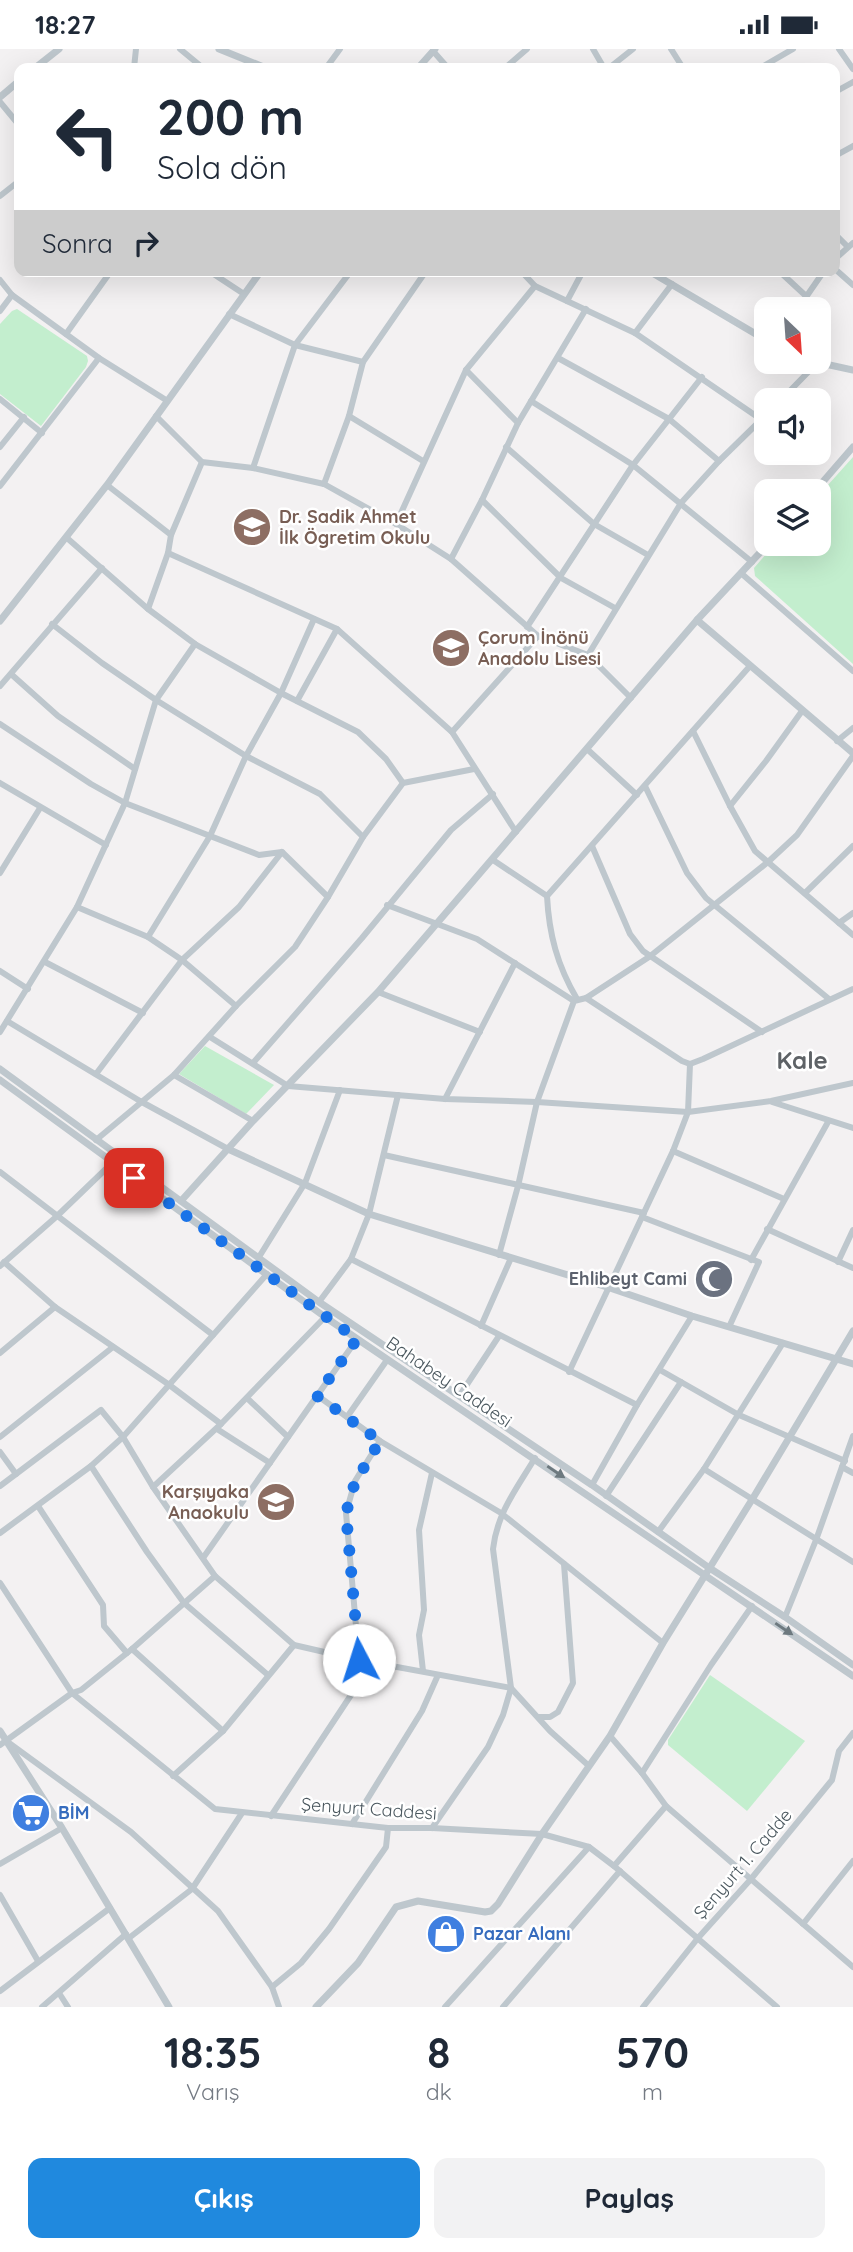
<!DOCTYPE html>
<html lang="tr">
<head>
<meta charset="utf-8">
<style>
  :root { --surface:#fff; --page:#f2f2f3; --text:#1f2937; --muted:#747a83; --accent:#2089de }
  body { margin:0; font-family:Quicksand,sans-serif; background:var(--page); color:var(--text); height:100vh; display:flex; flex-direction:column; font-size:26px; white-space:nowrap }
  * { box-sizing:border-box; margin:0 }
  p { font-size:23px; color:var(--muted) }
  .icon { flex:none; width:38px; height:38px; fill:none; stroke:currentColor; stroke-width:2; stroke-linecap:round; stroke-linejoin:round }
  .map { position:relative; height:1958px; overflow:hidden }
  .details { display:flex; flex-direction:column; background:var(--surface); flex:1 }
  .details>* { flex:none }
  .banner { position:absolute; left:14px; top:14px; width:826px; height:214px; border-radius:14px; box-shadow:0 7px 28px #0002; background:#fff; color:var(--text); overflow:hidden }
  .needle { width:46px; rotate:155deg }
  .fabs { position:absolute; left:754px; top:248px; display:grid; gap:14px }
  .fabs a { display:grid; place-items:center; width:77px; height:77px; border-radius:14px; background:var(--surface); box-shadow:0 7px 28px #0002; font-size:35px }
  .pin { position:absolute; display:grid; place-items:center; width:60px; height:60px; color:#fff; margin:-30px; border-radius:14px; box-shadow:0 4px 10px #0006 }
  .me { position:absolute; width:77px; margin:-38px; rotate:355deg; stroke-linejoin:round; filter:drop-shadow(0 0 5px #0008) }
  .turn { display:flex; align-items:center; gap:24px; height:147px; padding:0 28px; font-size:32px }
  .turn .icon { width:91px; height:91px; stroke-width:2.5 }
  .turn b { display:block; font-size:49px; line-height:60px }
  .then { display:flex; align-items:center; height:66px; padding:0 28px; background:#0003; gap:14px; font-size:26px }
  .eta { display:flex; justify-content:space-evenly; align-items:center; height:119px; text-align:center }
  .eta b { font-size:42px; font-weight:700; line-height:49px }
  .cta { display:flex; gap:14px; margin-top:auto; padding:14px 28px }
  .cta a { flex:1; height:80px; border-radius:14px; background:var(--accent); color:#fff; font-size:28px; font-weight:700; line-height:80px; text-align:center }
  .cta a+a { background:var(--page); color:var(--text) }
  .status { display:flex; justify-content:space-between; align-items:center; height:49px; padding:0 35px; background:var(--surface); direction:ltr }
  .status svg { height:19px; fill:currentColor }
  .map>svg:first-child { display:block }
</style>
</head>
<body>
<div class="status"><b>18:27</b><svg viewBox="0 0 49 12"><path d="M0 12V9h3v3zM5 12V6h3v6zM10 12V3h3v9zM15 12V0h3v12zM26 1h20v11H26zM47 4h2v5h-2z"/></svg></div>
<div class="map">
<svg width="853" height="1958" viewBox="0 0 853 1958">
  <rect width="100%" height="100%" fill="#f3f1f2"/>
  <!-- green -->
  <g fill="#c3eece">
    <path d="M17,260L87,307L88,312L86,318L41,377L0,345V275L12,262Z"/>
    <path d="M853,408V615L755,527L754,519L775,495H819V446Z"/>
    <path d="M205,997L274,1036L246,1065L179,1025Z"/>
    <path d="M710,1626L805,1692L747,1762L668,1696V1691Z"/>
  </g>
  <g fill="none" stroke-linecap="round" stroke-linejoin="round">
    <!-- minor -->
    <g stroke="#bec7cd" stroke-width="6">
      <path d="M180,0L203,19"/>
      <path d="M593,0L604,19"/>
      <path d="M671,0L683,19"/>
      <path d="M839,0L853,20"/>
      <path d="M433,2L448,19"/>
      <path d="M134,19L136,0"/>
      <path d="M326,19L340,0"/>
      <path d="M505,19L527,0"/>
      <path d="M609,19L633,0"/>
      <path d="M760,19L793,0"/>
      <path d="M835,43L853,33"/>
      <path d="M0,53L19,76"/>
      <path d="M835,107L853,97"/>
      <path d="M0,147L19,132"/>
      <path d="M835,185L847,197"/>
      <path d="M835,210L853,194"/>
      <path d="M835,220L853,236"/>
      <path d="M209,222L244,245"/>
      <path d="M521,222L535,237L635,284L762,371"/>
      <path d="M779,222L806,247"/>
      <path d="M0,231L12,246L99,309L166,351"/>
      <path d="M567,252L583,222"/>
      <path d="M797,261L824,222"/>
      <path d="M0,262L12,246"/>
      <path d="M229,265L295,296L363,313"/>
      <path d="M635,284L672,235"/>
      <path d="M66,285L111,222"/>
      <path d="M558,309L669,370L719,412"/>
      <path d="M466,321L518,374"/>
      <path d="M0,350L42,384"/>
      <path d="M531,352L633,416L752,513"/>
      <path d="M780,352L817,314"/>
      <path d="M156,367L202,413L253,419L324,435L396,475L451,510L538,587L588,606L631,649"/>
      <path d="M349,367L423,412"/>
      <path d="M0,398L24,368"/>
      <path d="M506,398L594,475L648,506"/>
      <path d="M253,419L295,296L351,222"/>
      <path d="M324,435L349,367L363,313L426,222"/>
      <path d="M107,436L171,486"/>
      <path d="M0,437L99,309"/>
      <path d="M482,451L561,529L615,559"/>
      <path d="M396,475L466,321L535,237"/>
      <path d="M67,489L148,560L195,595L281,644L358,683L386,710L403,734"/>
      <path d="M168,504L337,580L452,683L516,783"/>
      <path d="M451,510L482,451L518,374L586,260"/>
      <path d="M742,525L853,622"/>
      <path d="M148,560L168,504L171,486L202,413"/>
      <path d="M52,575L102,614L156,651L246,707L320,745L363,788"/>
      <path d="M527,578L633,416L702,328"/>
      <path d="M588,606L681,454L719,412L766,366"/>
      <path d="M11,625L58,667L135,720"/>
      <path d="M0,637L102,519"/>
      <path d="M297,652L337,580"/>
      <path d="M0,675L91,735L125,754L259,806L282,803L328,848"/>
      <path d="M693,682L730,757L755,802L853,886"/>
      <path d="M452,683L538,587"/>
      <path d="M837,692L853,679"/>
      <path d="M587,700L637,746"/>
      <path d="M0,734L106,796"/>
      <path d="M645,737L687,824L706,849L829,950"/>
      <path d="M730,757L766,712L802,662"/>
      <path d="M592,797L630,885L643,902L762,983"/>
      <path d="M493,811L547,847"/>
      <path d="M0,824L40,759"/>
      <path d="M805,844L853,797"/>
      <path d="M387,856L477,890L574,952"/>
      <path d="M77,858L148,888L182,911L236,957"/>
      <path d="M839,874L853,864"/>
      <path d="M148,888L210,787L246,707L281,644L314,570"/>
      <path d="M45,913L143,964"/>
      <path d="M0,922L28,940"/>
      <path d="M378,943L480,983"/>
      <path d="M586,949L682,1012L690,1015L703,1010L853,940"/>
      <path d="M577,950C557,916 549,885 547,847L750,617"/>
      <path d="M7,972L140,1052L228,1100"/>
      <path d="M0,983L77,858L125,754L156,651L195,595"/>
      <path d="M210,988L288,1037L445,1050L537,1053L688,1063L771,1052L853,1034"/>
      <path d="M253,1014L362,889L451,781L493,745"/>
      <path d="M96,1025L182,911L239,858L282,803"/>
      <path d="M174,1026L253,1072"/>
      <path d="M445,1050L515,914"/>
      <path d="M772,1053L853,1079"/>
      <path d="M96,1091L174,1026L236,957L295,898L328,848L363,788L403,734L474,720"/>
      <path d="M673,1102L784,1150"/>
      <path d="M384,1106L644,1164"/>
      <path d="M0,1123L213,1286"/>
      <path d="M642,1168L759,1213L729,1278"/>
      <path d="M767,1180L853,1219"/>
      <path d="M499,1206L518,1137L537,1053L574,952L586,949L649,908L768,813L797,786L853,707"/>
      <path d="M259,1208L305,1134L340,1041"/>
      <path d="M351,1210L637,1356"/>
      <path d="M751,1211L828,1073"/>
      <path d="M4,1213L55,1258L168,1335L221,1375"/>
      <path d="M838,1213L853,1181"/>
      <path d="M0,1217L56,1168L112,1114"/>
      <path d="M319,1253L351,1210L369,1165L398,1046"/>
      <path d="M481,1277L511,1209"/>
      <path d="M0,1304L55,1258"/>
      <path d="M660,1321L739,1366L845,1412"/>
      <path d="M569,1323L673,1102L688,1063L690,1015"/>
      <path d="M460,1346L499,1287"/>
      <path d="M318,1347L380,1392L501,1464L663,1594"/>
      <path d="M247,1349L288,1388"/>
      <path d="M347,1368L387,1311"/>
      <path d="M217,1380L270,1414"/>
      <path d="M0,1388L113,1298"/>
      <path d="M0,1403L16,1425"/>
      <path d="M91,1417L147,1503L184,1554L268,1626"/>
      <path d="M842,1418L853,1424"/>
      <path d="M704,1420L853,1513"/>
      <path d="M592,1436L637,1356L692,1267"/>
      <path d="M0,1437L101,1361L123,1388L153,1438L215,1527L294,1596L359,1611L511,1639L550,1682L589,1717"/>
      <path d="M153,1438L221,1375L325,1268"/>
      <path d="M606,1447L681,1333"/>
      <path d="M38,1457L103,1556L104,1577L127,1604"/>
      <path d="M658,1483L704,1420L783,1294"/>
      <path d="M0,1484L91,1417L123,1388L267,1225"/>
      <path d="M203,1509L357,1290"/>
      <path d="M0,1534L72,1644L215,1760L388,1779H432L542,1785L589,1798L614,1817L777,1958"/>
      <path d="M785,1568L816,1491L853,1387"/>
      <path d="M132,1600L223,1682"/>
      <path d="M423,1622L419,1586L424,1561L419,1481L432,1424"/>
      <path d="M539,1668H550L558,1663L573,1634L564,1515"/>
      <path d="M610,1687L642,1724L666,1757L853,1918"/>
      <path d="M9,1694L131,1783L218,1862L272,1938L279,1958"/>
      <path d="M0,1696L72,1644L81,1641L132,1600L215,1527"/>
      <path d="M642,1724L711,1616L752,1557"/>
      <path d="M173,1727L223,1682L294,1596"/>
      <path d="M271,1767L353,1643L359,1611L346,1464L355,1432L380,1392"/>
      <path d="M352,1775L422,1662L438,1626"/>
      <path d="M432,1779L488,1698L503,1666L511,1639L493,1500C497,1464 517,1439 535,1409"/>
      <path d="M0,1815L62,1779"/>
      <path d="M614,1817L666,1757"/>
      <path d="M0,1846L38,1912"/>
      <path d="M803,1875L853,1812"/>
      <path d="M129,1889L192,1840L242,1764"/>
      <path d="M272,1938L301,1914L329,1880L386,1798L388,1779"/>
      <path d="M0,1942L110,1859"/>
      <path d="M59,1944L68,1958"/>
      <path d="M42,1958L126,1885"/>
      <path d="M445,1958L589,1798"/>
      <path d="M503,1958L620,1822"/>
      <path d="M643,1958L698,1889L751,1830L832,1731L839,1702L853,1684"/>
    </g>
    <!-- tertiary -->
    <g stroke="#bec7cd" stroke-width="7">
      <path d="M219,0L266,19"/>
      <path d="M35,19L59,0"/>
      <path d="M418,19L435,0"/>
      <path d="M0,48L19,32"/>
      <path d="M649,222L766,291"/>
      <path d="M816,313L853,321"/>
      <path d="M814,443L853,398"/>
      <path d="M697,571L853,704"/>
      <path d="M0,572L107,436L261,222"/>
      <path d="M0,1020L319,1253L592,1436L708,1518L785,1568L853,1616"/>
      <path d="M0,1031L325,1268L853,1627"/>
      <path d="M228,1100L369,1165L607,1238L692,1267L853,1315"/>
      <path d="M181,1152L253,1072L378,943L697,571L768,495"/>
      <path d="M0,1682L62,1779L169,1958"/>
      <path d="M316,1958L358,1914L396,1858L418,1852L485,1863L491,1862L498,1855L542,1785L610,1687L663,1594L753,1449L853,1282"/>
    </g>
  </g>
  <!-- one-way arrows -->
  <defs><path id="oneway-solid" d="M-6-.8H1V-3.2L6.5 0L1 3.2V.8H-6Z" transform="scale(1.75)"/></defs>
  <g fill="#6d797f">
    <use href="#oneway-solid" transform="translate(556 1423) rotate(34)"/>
    <use href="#oneway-solid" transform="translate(784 1580) rotate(34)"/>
  </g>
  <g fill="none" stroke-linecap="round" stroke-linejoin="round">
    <!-- route -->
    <path stroke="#1a73e8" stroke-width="12" stroke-dasharray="0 21.6" d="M134,1129L357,1290L317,1347L380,1392L355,1433L346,1464L359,1611"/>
  </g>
  <!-- icons -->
  <defs>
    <g id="school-disc" transform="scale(2.0125)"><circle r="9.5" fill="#8d6e63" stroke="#fff"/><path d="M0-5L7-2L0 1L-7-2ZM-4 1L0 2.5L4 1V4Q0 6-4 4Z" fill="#fff"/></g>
    <g id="mosque-disc" transform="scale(2.0125)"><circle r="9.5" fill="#6b7280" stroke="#fff"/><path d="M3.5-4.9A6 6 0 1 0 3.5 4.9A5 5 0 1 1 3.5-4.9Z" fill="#fff"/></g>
    <g id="supermarket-disc" transform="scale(2.0125)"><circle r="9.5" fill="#3f7fe0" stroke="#fff"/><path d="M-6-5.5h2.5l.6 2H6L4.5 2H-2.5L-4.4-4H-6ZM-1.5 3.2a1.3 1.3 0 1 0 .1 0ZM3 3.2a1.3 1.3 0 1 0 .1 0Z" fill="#fff"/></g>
    <g id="shop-disc" transform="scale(2.0125)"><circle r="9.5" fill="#3f7fe0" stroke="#fff"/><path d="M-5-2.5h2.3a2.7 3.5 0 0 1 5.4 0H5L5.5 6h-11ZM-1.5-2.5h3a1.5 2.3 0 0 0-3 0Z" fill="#fff"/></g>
  </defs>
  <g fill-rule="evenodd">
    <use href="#school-disc" x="252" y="478"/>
    <use href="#school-disc" x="451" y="599"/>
    <use href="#mosque-disc" x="714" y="1230"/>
    <use href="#school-disc" x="276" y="1453"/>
    <use href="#supermarket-disc" x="31" y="1764"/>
    <use href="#shop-disc" x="446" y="1885"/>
  </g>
  <g text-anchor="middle" stroke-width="5" stroke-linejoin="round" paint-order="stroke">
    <!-- education labels -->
    <g font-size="18" font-weight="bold" fill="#785e54" stroke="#fff" text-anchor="start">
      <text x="279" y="474">Dr. Sadik Ahmet<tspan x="279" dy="21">İlk Ögretim Okulu</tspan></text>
      <text x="478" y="595">Çorum İnönü<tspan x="478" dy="21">Anadolu Lisesi</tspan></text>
      <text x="249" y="1449" text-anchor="end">Karşıyaka<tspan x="249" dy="21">Anaokulu</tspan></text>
    </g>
    <!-- worship labels -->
    <g font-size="18" font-weight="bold" fill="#5b616d" stroke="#fff" text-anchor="end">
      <text x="687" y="1236">Ehlibeyt Cami</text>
    </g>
    <!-- street labels -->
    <g font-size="18" fill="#4a575e" stroke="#fff">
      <text transform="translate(449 1333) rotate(34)" y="6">Bahabey Caddesi</text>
      <text transform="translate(369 1760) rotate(4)" y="6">Şenyurt Caddesi</text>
      <text transform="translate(743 1815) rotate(-49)" y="6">Şenyurt 1. Cadde</text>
    </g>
    <!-- shop labels -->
    <g font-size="18" font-weight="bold" fill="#366cbe" stroke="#fff" text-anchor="start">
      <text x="58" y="1770">BİM</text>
      <text x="473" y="1891">Pazar Alanı</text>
    </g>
    <!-- district labels -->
    <g font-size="24" font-weight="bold" fill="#5e6266" stroke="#fff">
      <text x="802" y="1020">Kale</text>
    </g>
  </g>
</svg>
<div class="fabs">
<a><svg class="needle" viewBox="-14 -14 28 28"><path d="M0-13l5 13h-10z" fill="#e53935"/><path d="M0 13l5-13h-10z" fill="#747a83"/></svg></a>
<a><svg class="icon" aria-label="sound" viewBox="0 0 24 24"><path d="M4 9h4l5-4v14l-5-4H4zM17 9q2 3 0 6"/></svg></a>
<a><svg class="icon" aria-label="layers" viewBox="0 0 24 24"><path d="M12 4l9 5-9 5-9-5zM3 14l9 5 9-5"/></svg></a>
</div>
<div class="pin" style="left:134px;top:1129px;background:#d93025"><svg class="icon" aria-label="arrive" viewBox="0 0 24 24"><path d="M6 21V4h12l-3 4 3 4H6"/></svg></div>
<svg class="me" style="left:359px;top:1611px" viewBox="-20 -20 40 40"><circle r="19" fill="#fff"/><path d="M0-13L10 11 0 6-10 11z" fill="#1a73e8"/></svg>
<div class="banner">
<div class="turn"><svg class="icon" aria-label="left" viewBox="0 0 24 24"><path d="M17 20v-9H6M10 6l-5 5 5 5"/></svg><div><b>200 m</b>Sola dön</div></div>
<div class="then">Sonra<svg class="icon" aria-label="right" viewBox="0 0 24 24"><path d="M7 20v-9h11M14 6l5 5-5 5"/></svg></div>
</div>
</div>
<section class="details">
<div class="eta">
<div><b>18:35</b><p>Varış</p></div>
<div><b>8</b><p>dk</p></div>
<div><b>570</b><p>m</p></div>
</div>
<div class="cta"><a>Çıkış</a><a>Paylaş</a></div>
</section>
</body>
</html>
